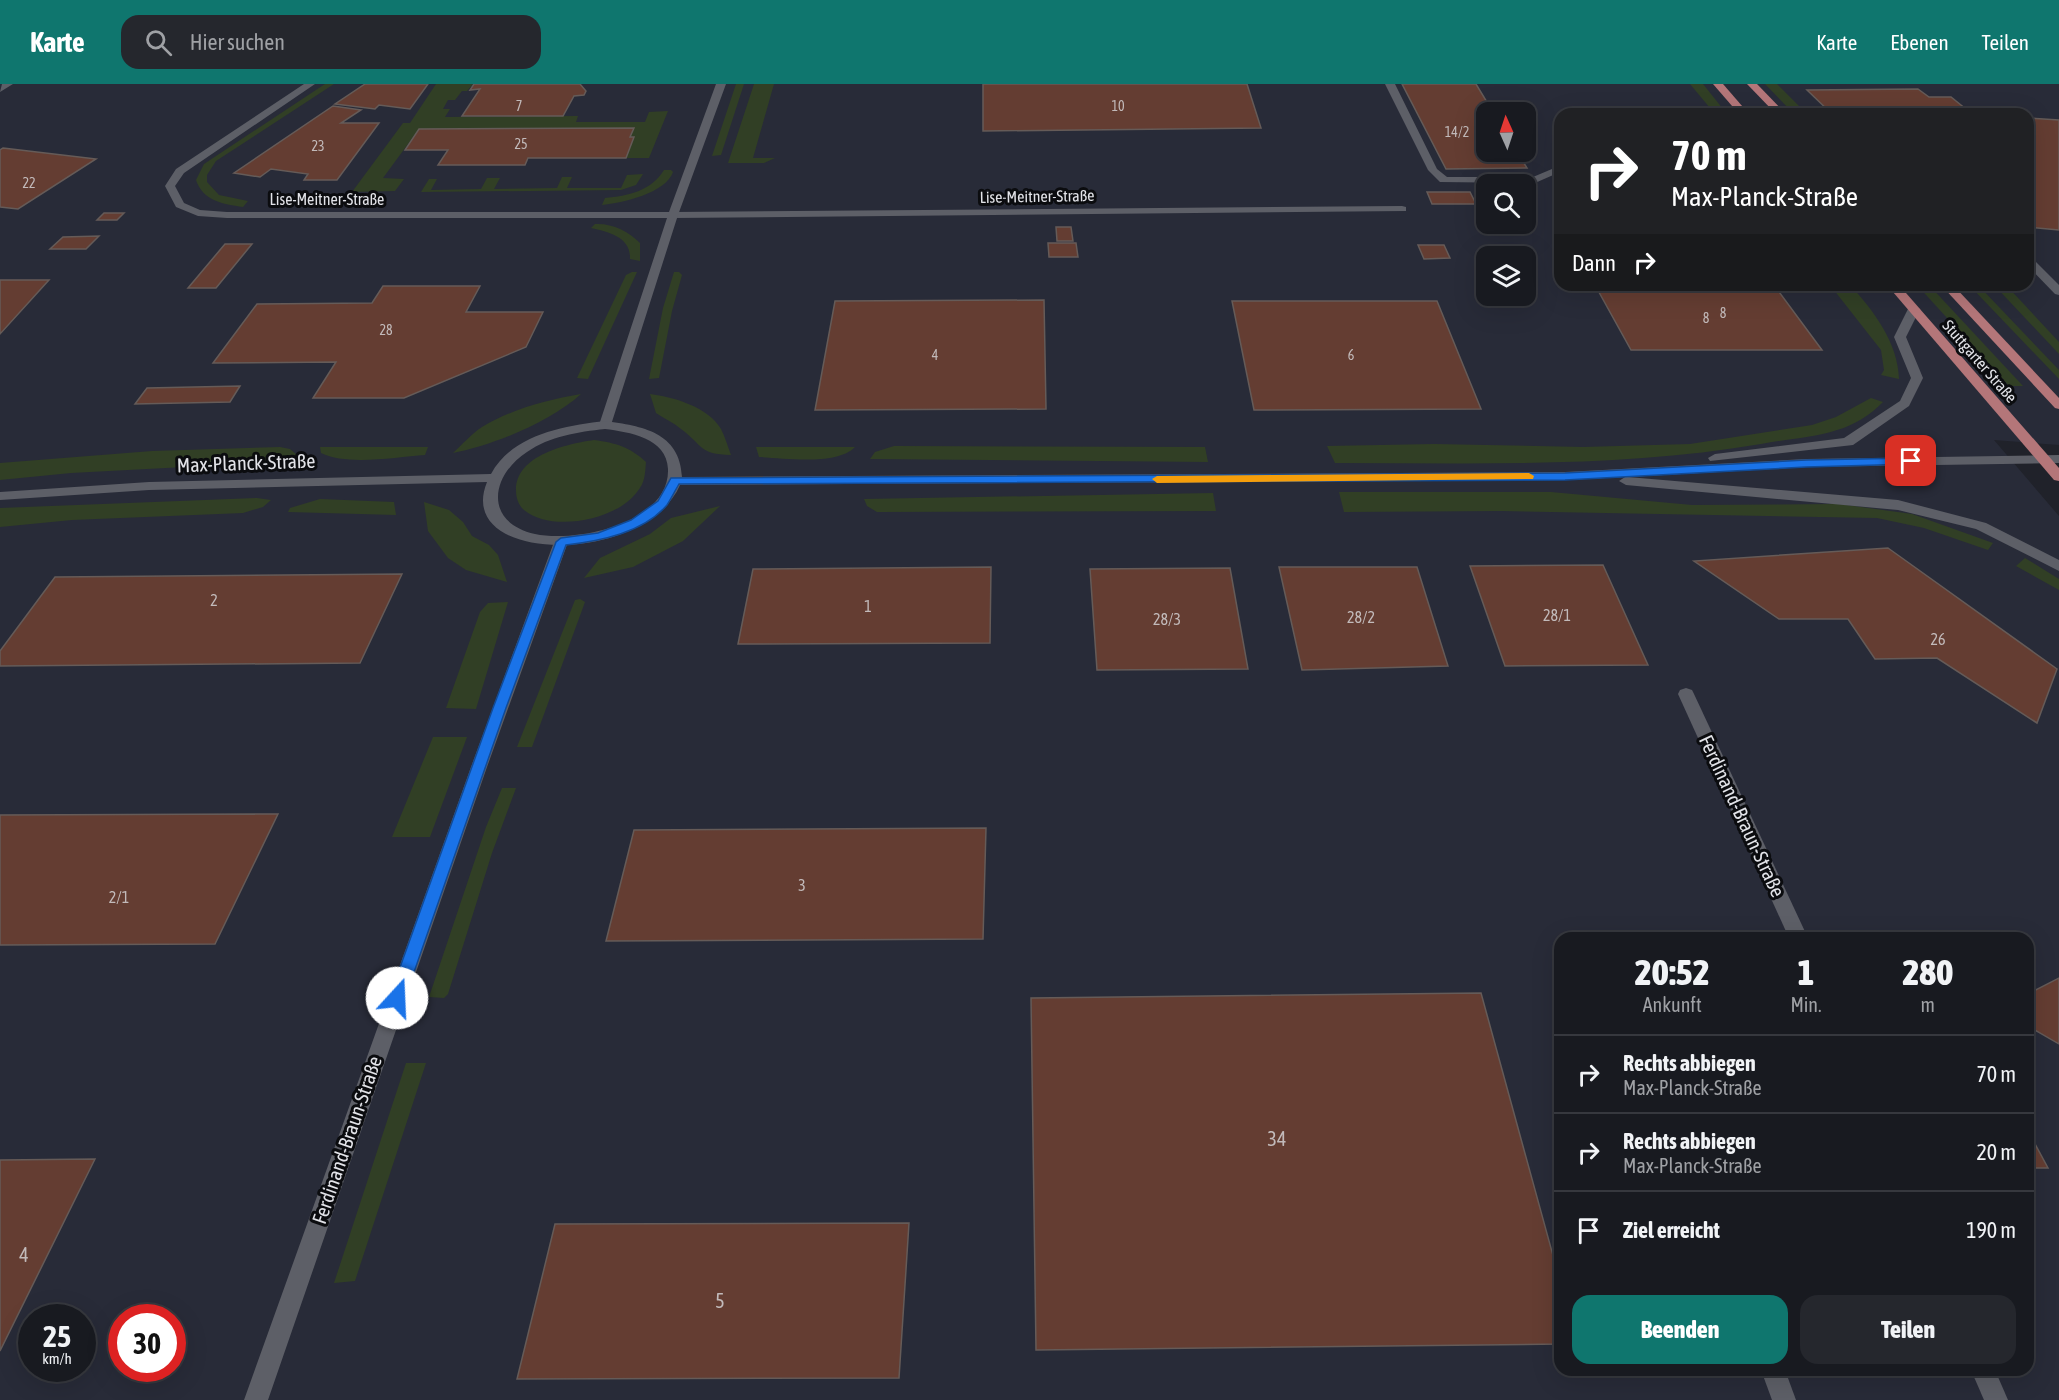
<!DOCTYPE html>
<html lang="de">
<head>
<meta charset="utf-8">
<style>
  :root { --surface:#181a20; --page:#25272d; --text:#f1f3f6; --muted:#9fa1a5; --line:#36383e; --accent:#0f766e }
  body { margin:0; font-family:"Asap Condensed",sans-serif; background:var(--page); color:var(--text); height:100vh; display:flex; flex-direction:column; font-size:22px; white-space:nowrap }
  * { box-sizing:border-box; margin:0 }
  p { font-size:20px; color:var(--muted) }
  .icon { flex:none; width:33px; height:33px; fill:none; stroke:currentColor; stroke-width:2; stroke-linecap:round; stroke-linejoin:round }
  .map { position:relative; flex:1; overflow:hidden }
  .drawer { position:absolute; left:1554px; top:848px; width:480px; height:444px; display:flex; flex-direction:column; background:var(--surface); border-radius:18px; box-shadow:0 6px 24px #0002,0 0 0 2px var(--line) }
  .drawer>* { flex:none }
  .guide { position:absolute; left:1554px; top:24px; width:480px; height:183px; border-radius:18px; box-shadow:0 6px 24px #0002,0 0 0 2px var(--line); background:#202124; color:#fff; overflow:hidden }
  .needle { width:39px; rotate:357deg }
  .buttons { position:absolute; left:1476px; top:18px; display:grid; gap:12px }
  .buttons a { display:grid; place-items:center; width:60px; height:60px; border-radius:12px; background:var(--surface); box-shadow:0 6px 24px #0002,0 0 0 2px var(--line); font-size:30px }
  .speed { position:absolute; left:18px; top:1220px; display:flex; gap:12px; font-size:30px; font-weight:700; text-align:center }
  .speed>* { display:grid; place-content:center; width:78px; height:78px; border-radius:50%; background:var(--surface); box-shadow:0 6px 24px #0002,0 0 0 2px var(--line); line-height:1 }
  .speed small { font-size:15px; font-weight:400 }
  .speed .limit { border:9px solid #d22; background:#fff; color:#111 }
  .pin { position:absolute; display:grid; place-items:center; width:51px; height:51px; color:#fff; margin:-26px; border-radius:12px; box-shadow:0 3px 9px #0006 }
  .me { position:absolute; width:66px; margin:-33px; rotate:20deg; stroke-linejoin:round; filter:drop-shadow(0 0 4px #0008) }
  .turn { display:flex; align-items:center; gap:21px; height:126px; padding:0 18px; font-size:27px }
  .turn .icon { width:78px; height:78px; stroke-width:2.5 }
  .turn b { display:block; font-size:42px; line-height:51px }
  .then { display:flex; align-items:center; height:57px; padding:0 18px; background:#0003; gap:12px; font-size:22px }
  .eta { display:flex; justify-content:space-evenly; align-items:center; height:102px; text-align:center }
  .eta b { font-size:36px; font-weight:800; line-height:42px }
  .button { display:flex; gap:12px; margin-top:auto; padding:12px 18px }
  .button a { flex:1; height:69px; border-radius:18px; background:var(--accent); color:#fff; font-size:24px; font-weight:800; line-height:69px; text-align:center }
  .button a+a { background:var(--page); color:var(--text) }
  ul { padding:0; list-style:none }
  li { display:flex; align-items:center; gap:18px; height:78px; padding:0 18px; border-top:2px solid var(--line) }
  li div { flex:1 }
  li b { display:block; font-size:22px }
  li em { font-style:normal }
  header { display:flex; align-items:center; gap:36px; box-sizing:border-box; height:84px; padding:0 30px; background:var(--accent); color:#fff }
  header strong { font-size:28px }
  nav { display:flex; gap:33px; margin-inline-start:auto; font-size:21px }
  .search { width:420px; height:54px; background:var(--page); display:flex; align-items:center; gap:15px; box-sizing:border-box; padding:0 21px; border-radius:18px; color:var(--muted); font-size:22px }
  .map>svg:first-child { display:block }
</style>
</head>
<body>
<header>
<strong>Karte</strong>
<div class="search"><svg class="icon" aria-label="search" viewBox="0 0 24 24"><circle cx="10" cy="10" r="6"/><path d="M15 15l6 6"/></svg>Hier suchen</div>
<nav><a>Karte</a><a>Ebenen</a><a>Teilen</a></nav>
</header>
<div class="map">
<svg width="2059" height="1316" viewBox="0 0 2059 1316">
  <rect width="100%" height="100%" fill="#20222a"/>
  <!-- built -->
  <path fill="#282b38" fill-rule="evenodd" d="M0,0H2059V361L1994,356L2059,432V1316H0ZM1486,28H1526V68H1486ZM1560,30H2028V201H1560ZM1486,100H1526V140H1486ZM1486,172H1526V212H1486ZM1560,854H2028V1286H1560ZM32,1233H82V1284H32ZM122,1233H172V1284H122Z"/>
  <!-- green -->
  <g fill="#313f25">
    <path d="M325,0H334L216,77L207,91V98L219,111L248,117L243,123C223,120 203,117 196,96L204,80Z"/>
    <path d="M436,0H473L467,7H462L455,16H448L443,25H450L445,33L578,32L576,38H645L649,28L668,27L649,74H626L634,54L630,53L633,44L419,45L383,94L404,95L395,107L352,108L403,39H410Z"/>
    <path d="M736,0H744L721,71L712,72Z"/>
    <path d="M754,0H774L753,74H775L764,79H728Z"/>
    <path d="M1690,0H1703L1727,30H1715Z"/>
    <path d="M1765,0H1777L1807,30H1794Z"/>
    <path d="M664,86H671L673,88C666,109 622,119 602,121L605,114C628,112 651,107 664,86Z"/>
    <path d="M643,90L636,101L621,106L421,108L429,95H437L431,106L481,105L487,94H500L494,105L557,104L562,93H572L567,104H621L627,91Z"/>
    <path d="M595,140C612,139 628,147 640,159V177L630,175C631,153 609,148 591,144Z"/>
    <path d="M632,188H637L588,295L577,294L626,191Z"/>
    <path d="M674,188H679L682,191L672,227L659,294L649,295L663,224Z"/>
    <path d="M1830,201H1850C1874,227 1898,259 1899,295L1881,291L1884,286L1881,266Z"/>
    <path d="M1917,201H1929L2023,302H2009Z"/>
    <path d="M1969,201H1978L2059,286V295Z"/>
    <path d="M1994,201H2006L2059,258V270Z"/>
    <path d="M581,310C550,338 494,361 453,369C462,361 471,350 482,343C512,325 546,316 581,310Z"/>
    <path d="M650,310C674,313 708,323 721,345C725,353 728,363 731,371C698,370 704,362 681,345C674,339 665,335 656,329Z"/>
    <path d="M1871,314L1883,318C1870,331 1855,341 1837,346C1813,354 1786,355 1761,360C1621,384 1477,379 1335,379L1327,362L1434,360L1583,363L1690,360L1812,341L1836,333Z"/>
    <path d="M594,356C616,359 630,363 646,378C645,390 645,399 637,408C617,436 551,449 524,426C518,421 516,413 516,406C516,371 567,360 594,356Z"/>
    <path d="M894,362L1205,363L1208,378L870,375L875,368Z"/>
    <path d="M280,363L290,365L298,372L296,377L71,389L0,396V379L152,367Z"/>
    <path d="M320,363H428L425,371C396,373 347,382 321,369Z"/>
    <path d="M756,363H855C837,382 784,374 759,373Z"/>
    <path d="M1339,408H1551L1692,421L1839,420L1912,430L1993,459L1988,466L1924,444L1877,434L1501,427L1344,428Z"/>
    <path d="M1213,409L1216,427L877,428L867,422L864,415Z"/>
    <path d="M257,414L271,416L263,423L243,429L72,436L0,443V424Z"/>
    <path d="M320,415L394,418L396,431L288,428L290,424Z"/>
    <path d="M424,418L449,426L463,438L472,452L489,461L498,471L507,498L466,486L448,474L428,447Z"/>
    <path d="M720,422L683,457L633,483L584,494L600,474L650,450L671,434Z"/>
    <path d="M2025,474L2059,495V506L2016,482Z"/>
    <path d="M580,515L585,518L532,663H517L575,516Z"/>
    <path d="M508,518L476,625L446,624L480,528L488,519Z"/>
    <path d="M433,653H467L430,753H392Z"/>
    <path d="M502,704H516L492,769L448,910L444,914L429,913L486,743Z"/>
    <path d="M406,979H426L355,1197L334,1199Z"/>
  </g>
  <!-- building -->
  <g fill="#643d32" stroke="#655b58" stroke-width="1.5">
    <path d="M365,0H428L410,25L379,21L375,25L335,20Z"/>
    <path d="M474,0H580L586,7L584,11L574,12L563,32H462L480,5L470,6Z"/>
    <path d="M983,0H1247L1261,44L983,47Z"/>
    <path d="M1402,0H1476L1493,28H1486V68H1517L1527,84L1446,85Z"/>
    <path d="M1918,5L1929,13H1951L1972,30H1832L1807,6Z"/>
    <path d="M333,22L361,26L341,39H379L337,96H304L308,90L271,85L260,93L234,89Z"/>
    <path d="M2028,34L2059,36V146L2028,143Z"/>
    <path d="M634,44L630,53H634L626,74H528L525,81H438L448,66H405L419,45Z"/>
    <path d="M3,64L96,75L18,125L0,123V66Z"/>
    <path d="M1427,108H1470L1476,120H1432Z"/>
    <path d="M104,129H124L117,136H97Z"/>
    <path d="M1056,143H1071L1073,157H1057Z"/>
    <path d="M99,152L86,165H50L63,153Z"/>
    <path d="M1048,159H1076L1078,173H1049Z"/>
    <path d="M225,160H252L216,204H188Z"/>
    <path d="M1418,161H1444L1450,174L1424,175Z"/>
    <path d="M0,196H49L0,250Z"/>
    <path d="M1595,201H1774L1822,266H1631Z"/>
    <path d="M383,202H480L466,228H543L526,263L404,314H313L336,278L213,279L257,220L372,219Z"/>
    <path d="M1044,216L1046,325L815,326L835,217Z"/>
    <path d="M1232,217H1437L1481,325L1254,326Z"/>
    <path d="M240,302L230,318L135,320L147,304Z"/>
    <path d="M1888,464L2057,585L2037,639L1937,574L1875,575L1848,535H1779L1694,477Z"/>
    <path d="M1603,481L1648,581L1505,582L1470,482Z"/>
    <path d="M991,483L990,559L738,560L753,485Z"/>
    <path d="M1279,483H1417L1448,582L1302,586Z"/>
    <path d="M1230,484L1248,585L1097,586L1090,485Z"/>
    <path d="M402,490L360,579L0,582V567L55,493Z"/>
    <path d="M278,730L215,860L0,861V731Z"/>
    <path d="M986,744L983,855L606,857L634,746Z"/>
    <path d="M2059,894V960L2028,942V910Z"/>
    <path d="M1481,909L1560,1197V1260L1036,1266L1031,914Z"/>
    <path d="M2028,1047L2048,1084H2028Z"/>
    <path d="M95,1075L0,1267V1076Z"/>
    <path d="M909,1139L899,1294L517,1295L555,1140Z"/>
  </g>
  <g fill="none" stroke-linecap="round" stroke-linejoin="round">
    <!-- service -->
    <g fill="#5d5f67" fill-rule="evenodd">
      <path d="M1385,0H1395L1437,85L1447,93H1533L1552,85L1556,75L1560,74V88L1535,99L1440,98L1428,86Z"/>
      <path d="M1402,122L1406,123V127L673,134L668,131L673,128Z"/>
      <path d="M2028,173L2032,174L2059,201V211L2055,210L2028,182Z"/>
      <path d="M1686,604L1692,606L1694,610L1808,854H1789L1678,610L1680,606Z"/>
    </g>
    <!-- minor -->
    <g fill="#5d5f67" fill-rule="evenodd">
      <path d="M304,0H315L184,89L175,102L184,119L200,126L227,128H669L716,0H726L678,131L610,344H600L599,341L667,134H227L198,132L176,123L165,102L176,85Z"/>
      <path d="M561,453L568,458L487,683L268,1316H244L471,683L554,458Z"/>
      <path d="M1761,1286H1785L1796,1316H1772Z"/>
      <path d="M1971,1286H1995L2008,1316H1984Z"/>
    </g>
    <!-- tertiary -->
    <g fill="#5d5f67" fill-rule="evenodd">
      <path d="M1914,222L1920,225L1906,253L1923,294L1909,322L1853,361L1710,377L1708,374L1715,370L1844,354L1900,317L1911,294L1894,253L1908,225Z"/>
      <path d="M605,337C642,342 680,348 682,393L1565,388L1806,375L2059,371V379L1806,383L1628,393L1898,416L1986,439L2059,476V487L1976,445L1898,426L1626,401L1619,397L1625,393L1565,396L680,401C645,482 453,481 487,398L149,406L0,416V408L149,398L491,390C513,350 564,342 605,337ZM605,345C629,348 667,354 668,385C670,439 577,459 535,450C485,439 489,393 527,368C550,352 578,348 605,345Z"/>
    </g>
    <!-- secondary -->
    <path fill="#5d5f67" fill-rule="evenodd" d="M2,0H13L0,8Z"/>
    <!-- primary -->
    <g fill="#b47679" fill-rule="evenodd">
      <path d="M1713,0H1723L1749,30H1739Z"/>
      <path d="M1747,0H1757L1786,30H1776Z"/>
      <path d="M1887,201H1899L2059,384V397L2054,396Z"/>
      <path d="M1941,201H1953L2059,314V325L2055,324Z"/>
    </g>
  </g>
  <!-- route -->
  <path fill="#1a73e8" stroke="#114b97" stroke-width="1.5" d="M1911,374L1915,375V380L1806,383L1565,396L679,400C675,407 671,415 667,421C643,449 600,457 566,461L506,624L405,914L403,919L397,922L392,919L389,914L493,624L556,458L561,454L598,449L631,436L658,417L671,394L1565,389L1806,376Z"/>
  <!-- slow -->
  <path fill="#f59e0b" d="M1529,389L1534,392L1533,395L1157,399L1152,395L1157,392Z"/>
  <g text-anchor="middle" stroke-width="6" stroke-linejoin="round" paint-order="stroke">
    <!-- far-number labels -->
    <g font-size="14" fill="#c2baba">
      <text x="519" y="27">7</text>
      <text x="1118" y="27">10</text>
      <text x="1457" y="53">14/2</text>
      <text x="521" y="65">25</text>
      <text x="318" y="67">23</text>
      <text x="29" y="104">22</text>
      <text x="1723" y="234">8</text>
      <text x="1706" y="239">8</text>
      <text x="386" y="251">28</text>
      <text x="935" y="276">4</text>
      <text x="1351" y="276">6</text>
    </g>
    <!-- far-street labels -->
    <g font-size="16" fill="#e2e3e8" stroke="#0b0c0f">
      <text transform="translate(1037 112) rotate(-1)" y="6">Lise-Meitner-Straße</text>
      <text x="327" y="121">Lise-Meitner-Straße</text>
      <text transform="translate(1980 277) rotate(49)" y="6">Stuttgarter Straße</text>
    </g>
    <!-- number labels -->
    <g font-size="16" fill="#c2baba">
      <text x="214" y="522">2</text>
      <text x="868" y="528">1</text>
      <text x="1557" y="537">28/1</text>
      <text x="1361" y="539">28/2</text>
      <text x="1167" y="541">28/3</text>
      <text x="1938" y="561">26</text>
      <text x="802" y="807">3</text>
      <text x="119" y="819">2/1</text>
    </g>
    <!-- street labels -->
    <g font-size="20" fill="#e2e3e8" stroke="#0b0c0f">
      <text transform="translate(246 379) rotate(-2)" y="7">Max-Planck-Straße</text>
      <text transform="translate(1742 732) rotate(65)" y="7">Ferdinand-Braun-Straße</text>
      <text transform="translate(347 1056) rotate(-71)" y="7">Ferdinand-Braun-Straße</text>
    </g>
    <!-- near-number labels -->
    <g font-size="20" fill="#c2baba">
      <text x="1277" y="1062">34</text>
      <text x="24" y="1178">4</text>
      <text x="720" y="1224">5</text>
    </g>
  </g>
</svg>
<div class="buttons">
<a><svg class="needle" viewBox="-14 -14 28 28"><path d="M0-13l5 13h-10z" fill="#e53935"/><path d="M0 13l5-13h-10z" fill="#9fa1a5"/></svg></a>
<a><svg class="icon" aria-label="search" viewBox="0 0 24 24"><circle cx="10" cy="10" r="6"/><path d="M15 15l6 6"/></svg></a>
<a><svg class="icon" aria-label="layers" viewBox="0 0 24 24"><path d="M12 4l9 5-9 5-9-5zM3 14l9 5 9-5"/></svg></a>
</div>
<div class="speed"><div>25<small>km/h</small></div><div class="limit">30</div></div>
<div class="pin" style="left:1911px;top:377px;background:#d93025"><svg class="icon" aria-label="arrive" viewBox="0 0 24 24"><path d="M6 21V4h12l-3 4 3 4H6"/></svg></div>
<svg class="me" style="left:397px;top:914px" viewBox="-20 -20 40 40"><circle r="19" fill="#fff"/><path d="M0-13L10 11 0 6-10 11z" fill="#1a73e8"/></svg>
<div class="guide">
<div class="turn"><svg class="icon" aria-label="right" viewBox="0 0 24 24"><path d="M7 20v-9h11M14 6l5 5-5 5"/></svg><div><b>70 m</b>Max-Planck-Straße</div></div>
<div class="then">Dann<svg class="icon" aria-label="right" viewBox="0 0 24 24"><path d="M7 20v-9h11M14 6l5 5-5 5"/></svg></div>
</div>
<section class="drawer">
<div class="eta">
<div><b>20:52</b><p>Ankunft</p></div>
<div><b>1</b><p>Min.</p></div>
<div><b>280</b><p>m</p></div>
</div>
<ul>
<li><svg class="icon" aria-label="right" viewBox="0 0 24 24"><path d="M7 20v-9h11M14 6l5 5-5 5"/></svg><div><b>Rechts abbiegen</b><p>Max-Planck-Straße</p></div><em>70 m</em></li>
<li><svg class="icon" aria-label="right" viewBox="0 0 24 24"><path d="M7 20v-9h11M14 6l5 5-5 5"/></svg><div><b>Rechts abbiegen</b><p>Max-Planck-Straße</p></div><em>20 m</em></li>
<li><svg class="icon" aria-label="arrive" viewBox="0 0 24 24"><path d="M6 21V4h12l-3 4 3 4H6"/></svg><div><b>Ziel erreicht</b></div><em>190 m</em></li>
</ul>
<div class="button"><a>Beenden</a><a>Teilen</a></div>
</section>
</div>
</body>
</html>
